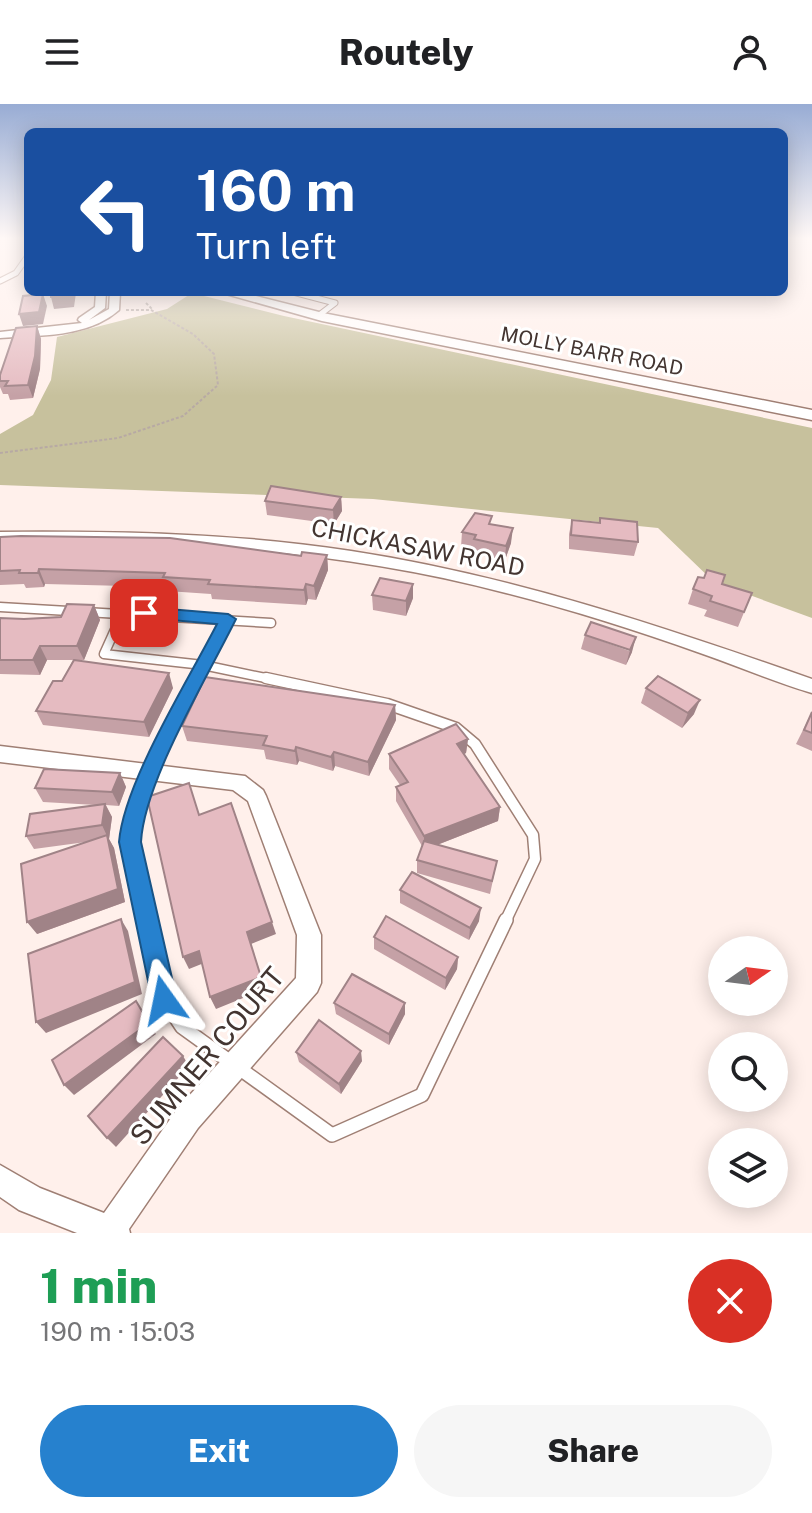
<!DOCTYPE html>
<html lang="en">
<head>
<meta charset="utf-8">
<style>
  :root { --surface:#fff; --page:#f6f6f6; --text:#202124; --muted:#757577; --accent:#2681ce }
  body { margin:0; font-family:"Public Sans",sans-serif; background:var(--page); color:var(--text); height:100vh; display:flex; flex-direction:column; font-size:30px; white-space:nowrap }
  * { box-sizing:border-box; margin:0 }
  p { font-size:26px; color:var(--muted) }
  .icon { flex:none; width:44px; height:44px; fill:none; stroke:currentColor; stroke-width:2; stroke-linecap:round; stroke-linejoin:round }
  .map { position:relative; height:1129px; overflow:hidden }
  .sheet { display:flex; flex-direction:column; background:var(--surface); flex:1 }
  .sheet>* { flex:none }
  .top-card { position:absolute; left:24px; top:24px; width:764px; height:168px; border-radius:12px; box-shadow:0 4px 20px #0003; background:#1a4fa0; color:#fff; overflow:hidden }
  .needle { width:52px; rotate:76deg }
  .tools { position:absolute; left:708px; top:832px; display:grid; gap:16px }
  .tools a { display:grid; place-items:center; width:80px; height:80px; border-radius:50%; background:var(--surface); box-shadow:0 4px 20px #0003; font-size:40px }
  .pin { position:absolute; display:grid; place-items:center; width:68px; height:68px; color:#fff; margin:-34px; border-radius:16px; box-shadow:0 4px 12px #0006 }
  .me { position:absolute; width:88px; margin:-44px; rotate:348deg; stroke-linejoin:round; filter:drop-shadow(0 0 6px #0008) }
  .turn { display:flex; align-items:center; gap:28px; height:168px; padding:0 40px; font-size:36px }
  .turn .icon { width:104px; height:104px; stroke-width:2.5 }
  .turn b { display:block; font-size:56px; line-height:68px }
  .round { display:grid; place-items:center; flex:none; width:84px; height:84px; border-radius:42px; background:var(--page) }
  .overview { display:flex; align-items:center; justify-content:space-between; height:136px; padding:0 40px }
  h1 { font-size:48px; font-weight:800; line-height:60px; color:#1e9e55 }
  .action { display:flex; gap:16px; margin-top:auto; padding:16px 40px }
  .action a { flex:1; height:92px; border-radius:48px; background:var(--accent); color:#fff; font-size:32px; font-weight:800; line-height:92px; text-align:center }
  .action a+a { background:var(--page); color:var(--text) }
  header { display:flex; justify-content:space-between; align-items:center; height:104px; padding:0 40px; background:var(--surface); font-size:36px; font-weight:800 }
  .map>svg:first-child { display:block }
</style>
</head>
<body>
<header><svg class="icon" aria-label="menu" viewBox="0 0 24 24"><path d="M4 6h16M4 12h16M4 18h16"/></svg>Routely<svg class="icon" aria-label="person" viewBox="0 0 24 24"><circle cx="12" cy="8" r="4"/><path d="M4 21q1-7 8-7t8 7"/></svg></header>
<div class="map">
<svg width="812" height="1129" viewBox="0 0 812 1129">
  <rect width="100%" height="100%" fill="#fff0eb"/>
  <!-- forest -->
  <path fill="#c7c19d" d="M192,189L284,212L812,324V514L714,478L658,424L373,395L0,381V330L33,311L51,276L57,233L167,205Z"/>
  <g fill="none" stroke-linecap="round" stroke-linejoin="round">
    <!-- lane-far3 casing -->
    <g stroke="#9f7f74" stroke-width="7">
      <g id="lane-far3">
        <path d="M0,177L16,169L28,152"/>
        <path d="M293,188L335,199L318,212"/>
      </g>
    </g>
    <!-- lane-far2 casing -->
    <g stroke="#9f7f74" stroke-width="11">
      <g id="lane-far2">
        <path d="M0,503L271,519"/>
        <path d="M123,508L104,550L203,561"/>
        <path d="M203,561L275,576"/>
        <path d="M203,561L228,515"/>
        <path d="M194,576L203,561"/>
      </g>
    </g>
    <!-- lane-far1 casing -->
    <g stroke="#9f7f74" stroke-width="13">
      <g id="lane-far1">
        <path d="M266,574L387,600L456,624L475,640L533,731L535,755L505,818"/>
        <path d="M147,818C142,792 132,765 130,739C127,696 174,613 195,574"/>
      </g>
    </g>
    <!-- lane casing -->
    <g stroke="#9f7f74" stroke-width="16">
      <path id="lane" d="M147,816L164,896L182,923L332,1031L422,991L506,816"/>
    </g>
    <!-- street casing -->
    <g stroke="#9f7f74" stroke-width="3">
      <g id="street">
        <path d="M96,188H106L105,204L89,216L109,205L110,188H120L119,206C87,234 40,231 0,234V228L82,219L78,216L79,214L95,203Z"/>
        <path d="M0,428C117,427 235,429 351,447C509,471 661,522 812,575V589C775,578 740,563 703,550C638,527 573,506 506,489C340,445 171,436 0,438Z"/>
        <path d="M0,642L245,672L263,686L266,692L321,831V879L317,888L198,1024L129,1125L130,1129H77L19,1106L0,1093V1061L40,1084L104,1109L178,1004L296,874L297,831L248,697L233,686L0,658Z"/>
      </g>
    </g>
    <!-- secondary casing -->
    <g stroke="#9f7f74" stroke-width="3">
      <path id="secondary" d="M219,188H240L323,209L812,306V316L322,217Z"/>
    </g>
    <!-- path -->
    <g stroke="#b7a9a4" stroke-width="2" stroke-dasharray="3 2" stroke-linecap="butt">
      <path d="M146,199L152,205"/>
      <path d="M0,349L118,334L183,312L218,281L214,250L193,230L151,206H126"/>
    </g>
    <!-- lane-far3 -->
    <use href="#lane-far3" stroke="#fff" stroke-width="5"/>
    <!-- lane-far2 -->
    <use href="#lane-far2" stroke="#fff" stroke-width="8"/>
    <!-- lane-far1 -->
    <use href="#lane-far1" stroke="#fff" stroke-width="10"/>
    <!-- lane -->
    <use href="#lane" stroke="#fff" stroke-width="13"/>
    <!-- street -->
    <use href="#street" fill="#fff" fill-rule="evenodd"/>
    <!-- secondary -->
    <use href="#secondary" fill="#fff" fill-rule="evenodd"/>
  </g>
  <!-- wall -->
  <g fill="#c5a1a6">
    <path d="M37,222L41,235L40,265L33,294L10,296L8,290H3L0,283V271Z"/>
    <path d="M341,393L342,407L334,420L267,411L265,397Z"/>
    <path d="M600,414L638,438L634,452L569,445V430L572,416L599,419Z"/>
    <path d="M491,420L511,439L505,456L473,450V445L461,443L462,428Z"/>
    <path d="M0,433L301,452L327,451L328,466L316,496L308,495L306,501L212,495L211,490L167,487L166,483L45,480L44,483L26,484L24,480L0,481Z"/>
    <path d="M704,474L752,489L738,523L704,512L707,506L688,500L693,485Z"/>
    <path d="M413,480V494L406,512L373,506L372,491Z"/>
    <path d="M94,501L100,516L84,556H79L173,584L149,633L43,621L36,607L62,577L73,556H47L40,571L0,570V514L24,515L61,513Z"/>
    <path d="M585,531L632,548L626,561L581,545Z"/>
    <path d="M646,584L694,610L682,624L641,599Z"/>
    <path d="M395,601L396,616L369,672L335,662L333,667L299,657L297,661L266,655L264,646L187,637L182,622Z"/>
    <path d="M812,608V647L796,640Z"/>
    <path d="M468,635L466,649L464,650L500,703L498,717L437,741L497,757L490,790L417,769V756L422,742L396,697V683L400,681L389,665V650Z"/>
    <path d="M120,669L126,683L119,702L106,701L112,713L109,735L114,744L125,798L37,830L86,738L34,745L26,732L96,701L43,698L35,684Z"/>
    <path d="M400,786L479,817L469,836L400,799Z"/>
    <path d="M374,833L458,853L457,865L445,886L374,845Z"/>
    <path d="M334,899L405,910L389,941L336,910Z"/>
    <path d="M296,948L362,957L341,990L299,958Z"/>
  </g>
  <!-- shaded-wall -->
  <g fill="#a08387">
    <path d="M71,188H82L76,189L74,203L54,205L51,193Z"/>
    <path d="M43,190L47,202L43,220L23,222L19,210Z"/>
    <path d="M37,222L41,235L40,265L33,294L28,281Z"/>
    <path d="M341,393L342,407L334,420L333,406Z"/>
    <path d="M513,424L511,439L505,456L506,442Z"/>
    <path d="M327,451L328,466L316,496L314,482Z"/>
    <path d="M39,465L45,480L44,483L38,469Z"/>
    <path d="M306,480L308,495L306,501L304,486Z"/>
    <path d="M413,480V494L406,512V497Z"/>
    <path d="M94,501L100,516L84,556L77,542Z"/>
    <path d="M636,533L632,548L626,561L630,546Z"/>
    <path d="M40,542L47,556L40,571L33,556Z"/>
    <path d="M169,569L173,584L149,633L144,618Z"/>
    <path d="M700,596L694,610L682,624L688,609Z"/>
    <path d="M395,601L396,616L369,672L368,658Z"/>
    <path d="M468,635L466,649L456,654L457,640Z"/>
    <path d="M296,643L299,657L297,661L295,647Z"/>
    <path d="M334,648L335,662L333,667L331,653Z"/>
    <path d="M120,669L126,683L119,702L112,688Z"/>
    <path d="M105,700L112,713L109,735L114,744L125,798L37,830L27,818L107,732L102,721Z"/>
    <path d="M500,703L498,717L424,746V732Z"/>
    <path d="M481,804L479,817L469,836L470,824Z"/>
    <path d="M121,815L128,827L142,890L46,929L36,918Z"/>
    <path d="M272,818L276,830L251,840L265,885L216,905L210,893L247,828Z"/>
    <path d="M199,847L204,859L189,865L183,853Z"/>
    <path d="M458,853L457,865L445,886L446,874Z"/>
    <path d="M136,897L156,930L74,991L64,981Z"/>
    <path d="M405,899V910L389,941V930Z"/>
    <path d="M361,947L362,957L341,990L339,980Z"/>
    <path d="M183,952L189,962L116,1043L107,1034Z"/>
  </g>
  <!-- building -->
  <g fill="#e5bbc1" stroke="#a08387" stroke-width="2">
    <path d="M51,188H71V191L51,193Z"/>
    <path d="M43,190L39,208L19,210L23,192Z"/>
    <path d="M37,222L35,252L28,281L5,282L8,277H0V271L16,224Z"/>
    <path d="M271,382L341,393L333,406L265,397Z"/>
    <path d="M475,409L492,412L489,420L513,424L506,442L474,435L476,431L462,428Z"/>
    <path d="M600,414L637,418L638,438L571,431L572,416L600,419Z"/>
    <path d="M21,432L170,434L301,452L302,448L327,451L314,482L306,480L304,486L208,480L210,476L163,473L165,469L39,465L38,469H19L20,466L0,467V433Z"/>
    <path d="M707,466L725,471L722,480L752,489L744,508L710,497L712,492L693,485L698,473L704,474Z"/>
    <path d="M380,474L413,480L406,497L372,491Z"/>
    <path d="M67,500L94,501L77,542H40L33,556H0V514L24,515L61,513Z"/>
    <path d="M591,518L636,533L630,546L585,531Z"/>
    <path d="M74,556L169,569L144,618L36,607L53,577H62Z"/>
    <path d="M658,572L700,596L688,609L646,584Z"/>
    <path d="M205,573L395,601L368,658L334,648L331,653L296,643L295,647L263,641L267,632L182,622Z"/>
    <path d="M812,608V629L804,626Z"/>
    <path d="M456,620L468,635L457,640L500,703L424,732L396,683L408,678L389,650Z"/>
    <path d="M44,665L120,669L112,688L35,684Z"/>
    <path d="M189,679L199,711L231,699L272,818L247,828L261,873L210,893L199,847L183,853L147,693Z"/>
    <path d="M105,700L102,721L26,732L30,710Z"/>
    <path d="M107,731L118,785L27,818L21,760Z"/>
    <path d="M424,737L497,757L492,777L417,756Z"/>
    <path d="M412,768L481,804L470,824L400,786Z"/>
    <path d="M386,812L458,853L446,874L374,833Z"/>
    <path d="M121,815L135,878L36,918L28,850Z"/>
    <path d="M352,870L405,899L389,930L334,899Z"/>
    <path d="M136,897L149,919L64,981L52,956Z"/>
    <path d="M319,916L361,947L339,980L296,948Z"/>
    <path d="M163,933L183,952L107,1034L88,1012Z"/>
  </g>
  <!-- sky -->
  <linearGradient id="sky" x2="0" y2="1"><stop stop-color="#98acd4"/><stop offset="0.46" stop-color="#fff8f6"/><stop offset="1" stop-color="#fff8f6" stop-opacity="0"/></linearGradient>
  <rect width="812" height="292" fill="url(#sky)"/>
  <!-- route -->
  <path fill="#2681ce" stroke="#195486" stroke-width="2" d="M144,503L228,510L236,515C208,572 144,678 141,738L177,896L173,905L164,909L155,905L152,896L119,738C124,678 188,577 217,520L138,513V505Z"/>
  <g text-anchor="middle" stroke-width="6" stroke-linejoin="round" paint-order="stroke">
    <!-- far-street labels -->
    <g font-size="20" fill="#433531" stroke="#fff">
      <text transform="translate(592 247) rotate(11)" y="7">MOLLY BARR ROAD</text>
    </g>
    <!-- street labels -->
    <g font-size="24" fill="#433531" stroke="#fff">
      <text transform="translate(418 444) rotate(11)" y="8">CHICKASAW ROAD</text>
    </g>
    <!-- near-street labels -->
    <g font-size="28" fill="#433531" stroke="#fff">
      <text transform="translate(207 952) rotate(-50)" y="10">SUMNER COURT</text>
    </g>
  </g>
</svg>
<div class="tools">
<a><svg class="needle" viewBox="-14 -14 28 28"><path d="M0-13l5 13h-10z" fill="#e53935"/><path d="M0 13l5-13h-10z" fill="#757577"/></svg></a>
<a><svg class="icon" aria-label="search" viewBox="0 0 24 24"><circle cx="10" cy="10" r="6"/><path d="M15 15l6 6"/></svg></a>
<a><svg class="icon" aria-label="layers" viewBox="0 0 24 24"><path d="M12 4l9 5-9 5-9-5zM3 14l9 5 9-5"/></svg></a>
</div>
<div class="pin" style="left:144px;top:509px;background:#d93025"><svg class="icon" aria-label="arrive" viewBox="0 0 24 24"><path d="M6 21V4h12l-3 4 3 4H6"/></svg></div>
<svg class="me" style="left:164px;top:896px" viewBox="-20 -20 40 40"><path d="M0-17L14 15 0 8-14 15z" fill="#2681ce" stroke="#fff" stroke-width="4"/></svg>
<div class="top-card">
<div class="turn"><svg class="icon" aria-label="left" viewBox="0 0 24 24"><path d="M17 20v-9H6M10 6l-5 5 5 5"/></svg><div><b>160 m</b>Turn left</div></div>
</div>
</div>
<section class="sheet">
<div class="overview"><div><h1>1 min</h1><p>190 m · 15:03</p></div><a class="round" style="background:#d93025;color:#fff"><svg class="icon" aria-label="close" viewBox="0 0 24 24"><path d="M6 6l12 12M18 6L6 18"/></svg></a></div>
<div class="action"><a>Exit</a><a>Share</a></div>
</section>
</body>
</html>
